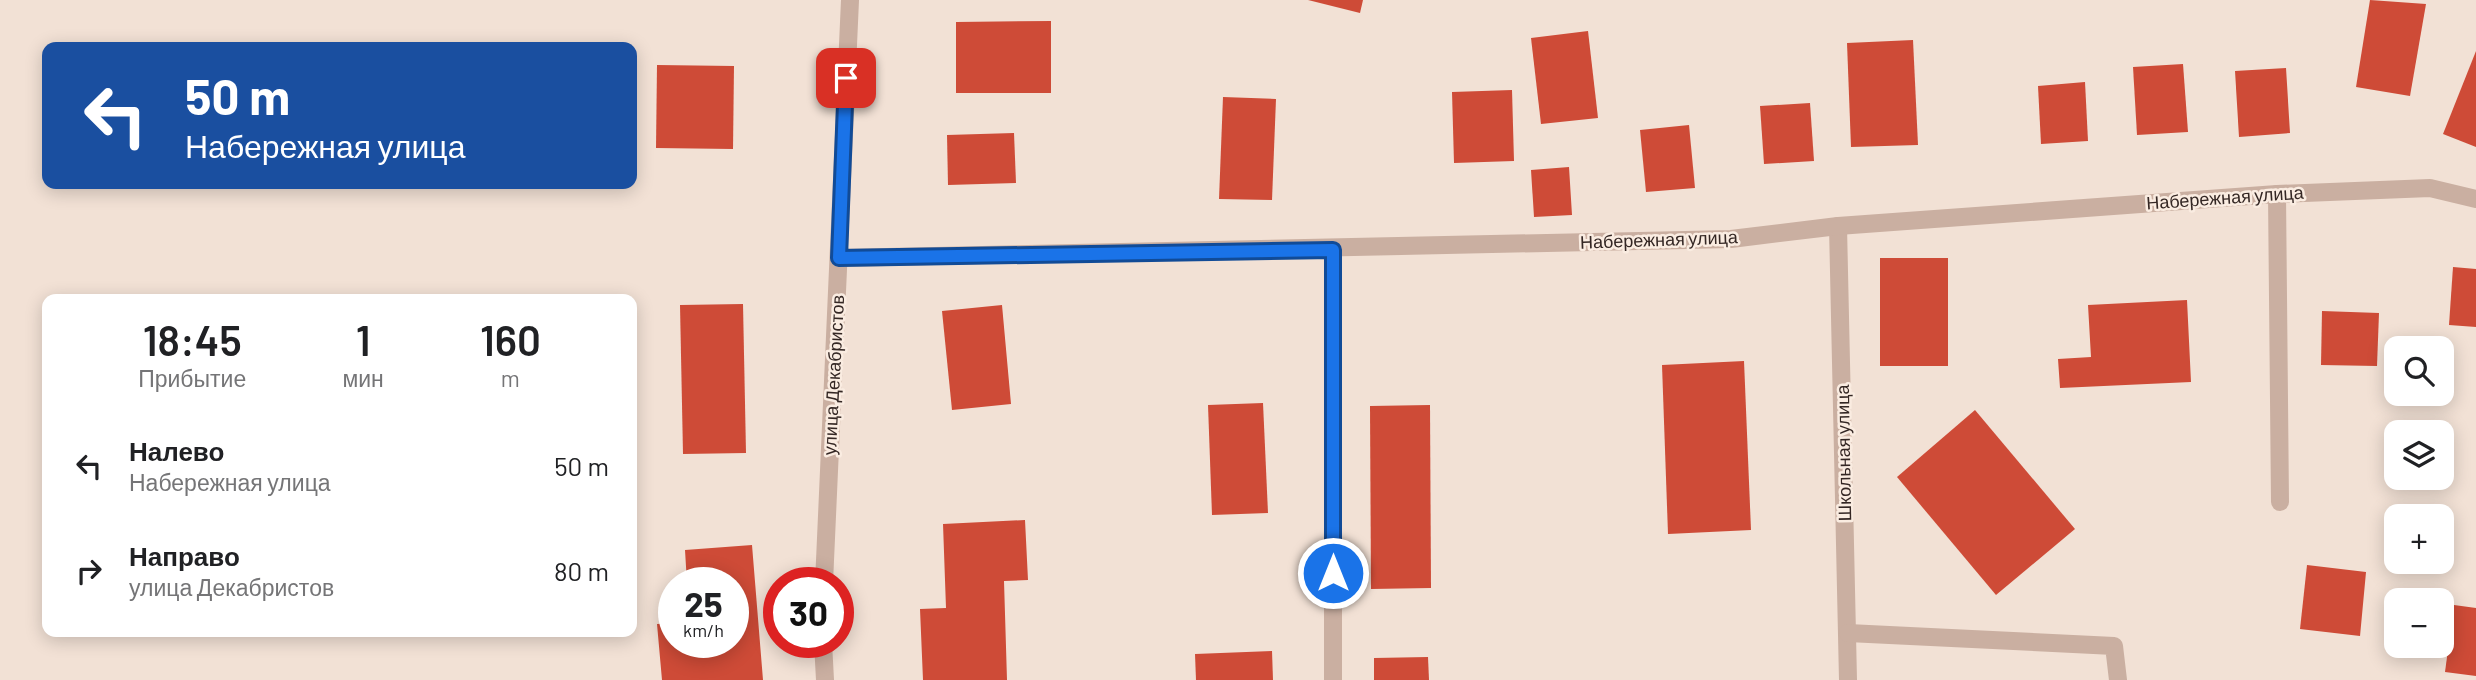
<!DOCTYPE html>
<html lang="ru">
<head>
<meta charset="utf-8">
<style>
  :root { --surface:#fff; --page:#f2f2f2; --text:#202124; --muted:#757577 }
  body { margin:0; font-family:Barlow,sans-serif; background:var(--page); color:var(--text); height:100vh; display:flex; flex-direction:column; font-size:26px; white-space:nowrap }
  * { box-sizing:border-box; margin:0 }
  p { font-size:23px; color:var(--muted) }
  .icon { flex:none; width:38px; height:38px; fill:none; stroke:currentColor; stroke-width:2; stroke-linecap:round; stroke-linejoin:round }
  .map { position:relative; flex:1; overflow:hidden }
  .panel { position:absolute; left:42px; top:294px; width:595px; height:343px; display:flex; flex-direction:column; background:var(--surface); border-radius:14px; box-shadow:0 4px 18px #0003 }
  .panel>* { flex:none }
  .guide { position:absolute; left:42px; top:42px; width:595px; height:147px; border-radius:14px; box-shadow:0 4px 18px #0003; background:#1a4fa0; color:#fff; overflow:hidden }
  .tools { position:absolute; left:2384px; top:336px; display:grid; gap:14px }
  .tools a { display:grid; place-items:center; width:70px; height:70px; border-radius:14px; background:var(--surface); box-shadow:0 4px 18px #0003; font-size:35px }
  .speed { position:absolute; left:658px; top:567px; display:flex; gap:14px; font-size:35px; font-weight:700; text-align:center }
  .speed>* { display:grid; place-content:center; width:91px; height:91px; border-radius:50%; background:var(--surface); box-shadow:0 4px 18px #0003; line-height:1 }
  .speed small { font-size:18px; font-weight:400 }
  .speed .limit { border:10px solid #d22; background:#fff; color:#111 }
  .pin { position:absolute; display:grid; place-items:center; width:60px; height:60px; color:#fff; margin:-30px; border-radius:14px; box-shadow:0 4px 10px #0006 }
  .me { position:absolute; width:77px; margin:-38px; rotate:0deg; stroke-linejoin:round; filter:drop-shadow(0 0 5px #0008) }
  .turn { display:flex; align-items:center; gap:24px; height:147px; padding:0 28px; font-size:32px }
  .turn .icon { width:91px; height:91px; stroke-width:2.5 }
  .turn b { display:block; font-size:49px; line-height:60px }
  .eta { display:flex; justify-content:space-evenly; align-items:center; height:119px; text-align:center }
  .eta b { font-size:42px; font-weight:600; line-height:49px }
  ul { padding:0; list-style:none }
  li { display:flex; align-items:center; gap:21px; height:105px; padding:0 28px }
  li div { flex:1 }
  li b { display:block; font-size:26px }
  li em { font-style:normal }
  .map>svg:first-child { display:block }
</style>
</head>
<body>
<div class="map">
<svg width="2476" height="680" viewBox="0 0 2476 680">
  <rect width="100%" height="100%" fill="#f2e1d5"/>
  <!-- building -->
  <g fill="#ce4b37">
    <path d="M1308,0H1363L1360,13Z"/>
    <path d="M2370,0L2426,4L2410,96L2356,87Z"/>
    <path d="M1051,21V93H956V22Z"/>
    <path d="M1588,31L1598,118L1541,124L1531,38Z"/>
    <path d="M1913,40L1918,145L1851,147L1847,43Z"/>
    <path d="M2476,51V147L2443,134Z"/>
    <path d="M2183,64L2188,132L2137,135L2133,67Z"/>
    <path d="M657,65L734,66L733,149L656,148Z"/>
    <path d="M2286,68L2290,133L2239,137L2235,71Z"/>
    <path d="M2085,82L2088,141L2041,144L2038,86Z"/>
    <path d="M1512,90L1514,161L1454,163L1452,92Z"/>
    <path d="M1223,97L1276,99L1272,200L1219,199Z"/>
    <path d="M1810,103L1814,161L1764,164L1760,106Z"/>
    <path d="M1689,125L1695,188L1646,192L1640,130Z"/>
    <path d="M1014,133L1016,183L948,185L947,135Z"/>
    <path d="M1569,167L1572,215L1534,217L1531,170Z"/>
    <rect x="1880" y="258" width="68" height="108"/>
    <path d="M2453,267L2476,269V327L2449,325Z"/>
    <path d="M2187,300L2191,382L2060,388L2058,359L2091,357L2088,305Z"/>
    <path d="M743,304L746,453L683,454L680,305Z"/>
    <path d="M1002,305L1011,404L952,410L942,311Z"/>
    <path d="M2322,311L2379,313L2377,366L2321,365Z"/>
    <path d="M1744,361L1751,530L1668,534L1662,365Z"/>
    <path d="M1263,403L1268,513L1212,515L1208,405Z"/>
    <path d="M1430,405L1431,588L1371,589L1370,406Z"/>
    <path d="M1975,410L2075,529L1996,595L1897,477Z"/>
    <path d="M1025,520L1028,580L1004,581L1007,680H923L920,609L946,608L943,524Z"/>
    <path d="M752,545L763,680H662L657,624L674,623V642H733V583H687L685,550Z"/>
    <path d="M2307,565L2366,572L2360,636L2300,629Z"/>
    <path d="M2454,605L2476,608V676L2445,672Z"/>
    <path d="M1272,651L1273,680H1196L1195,654Z"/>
    <path d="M1428,657L1429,680H1374V658Z"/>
  </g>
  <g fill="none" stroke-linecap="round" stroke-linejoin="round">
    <!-- minor -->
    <g stroke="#caafa1" stroke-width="18">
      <path d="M2277,194L2280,502"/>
      <path d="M1838,226L1848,680"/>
      <path d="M839,258L1731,239L1838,226L2277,194L2430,188L2476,199"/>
      <path d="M824,583L850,0"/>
      <path d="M1848,633L2114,646L2118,680"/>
      <path d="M823,642L825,680"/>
      <path d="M1333,680V250"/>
    </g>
  </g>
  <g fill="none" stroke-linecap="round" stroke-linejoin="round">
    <!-- route casing -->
    <g stroke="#114b97" stroke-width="18">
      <path id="route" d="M846,78L839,258L1333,250V573"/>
    </g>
    <!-- route -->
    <use href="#route" stroke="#1a73e8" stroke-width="12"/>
  </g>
  <g text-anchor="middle" stroke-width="5" stroke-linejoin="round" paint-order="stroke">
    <!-- street labels -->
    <g font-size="18" fill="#342724" stroke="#faece1">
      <text transform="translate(2225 198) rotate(-4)" y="6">Набережная улица</text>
      <text transform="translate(1659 240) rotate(-2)" y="6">Набережная улица</text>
      <text transform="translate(834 375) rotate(-87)" y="6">улица Декабристов</text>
      <text transform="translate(1844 453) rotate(-91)" y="6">Школьная улица</text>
    </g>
  </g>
</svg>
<div class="tools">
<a><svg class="icon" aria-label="search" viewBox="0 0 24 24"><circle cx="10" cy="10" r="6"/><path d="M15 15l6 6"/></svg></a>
<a><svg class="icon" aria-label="layers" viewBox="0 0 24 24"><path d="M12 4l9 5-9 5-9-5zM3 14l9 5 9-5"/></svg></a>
<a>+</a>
<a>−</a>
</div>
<div class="speed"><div>25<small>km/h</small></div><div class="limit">30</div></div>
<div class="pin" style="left:846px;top:78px;background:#d93025"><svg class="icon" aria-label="arrive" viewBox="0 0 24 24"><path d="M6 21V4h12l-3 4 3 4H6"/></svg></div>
<svg class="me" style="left:1333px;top:573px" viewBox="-20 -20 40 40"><circle r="17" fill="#1a73e8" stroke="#fff" stroke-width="3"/><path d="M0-11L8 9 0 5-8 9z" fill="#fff"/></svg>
<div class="guide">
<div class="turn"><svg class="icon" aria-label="left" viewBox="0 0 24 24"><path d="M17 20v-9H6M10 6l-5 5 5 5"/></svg><div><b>50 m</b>Набережная улица</div></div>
</div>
<section class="panel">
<div class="eta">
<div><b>18:45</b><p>Прибытие</p></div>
<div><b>1</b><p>мин</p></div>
<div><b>160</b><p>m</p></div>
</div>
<ul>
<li><svg class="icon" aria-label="left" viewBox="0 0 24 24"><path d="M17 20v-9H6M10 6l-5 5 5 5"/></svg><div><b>Налево</b><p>Набережная улица</p></div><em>50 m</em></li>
<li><svg class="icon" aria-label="right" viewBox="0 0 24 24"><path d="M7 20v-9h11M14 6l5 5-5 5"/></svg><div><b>Направо</b><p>улица Декабристов</p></div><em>80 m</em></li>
</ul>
</section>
</div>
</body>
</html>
